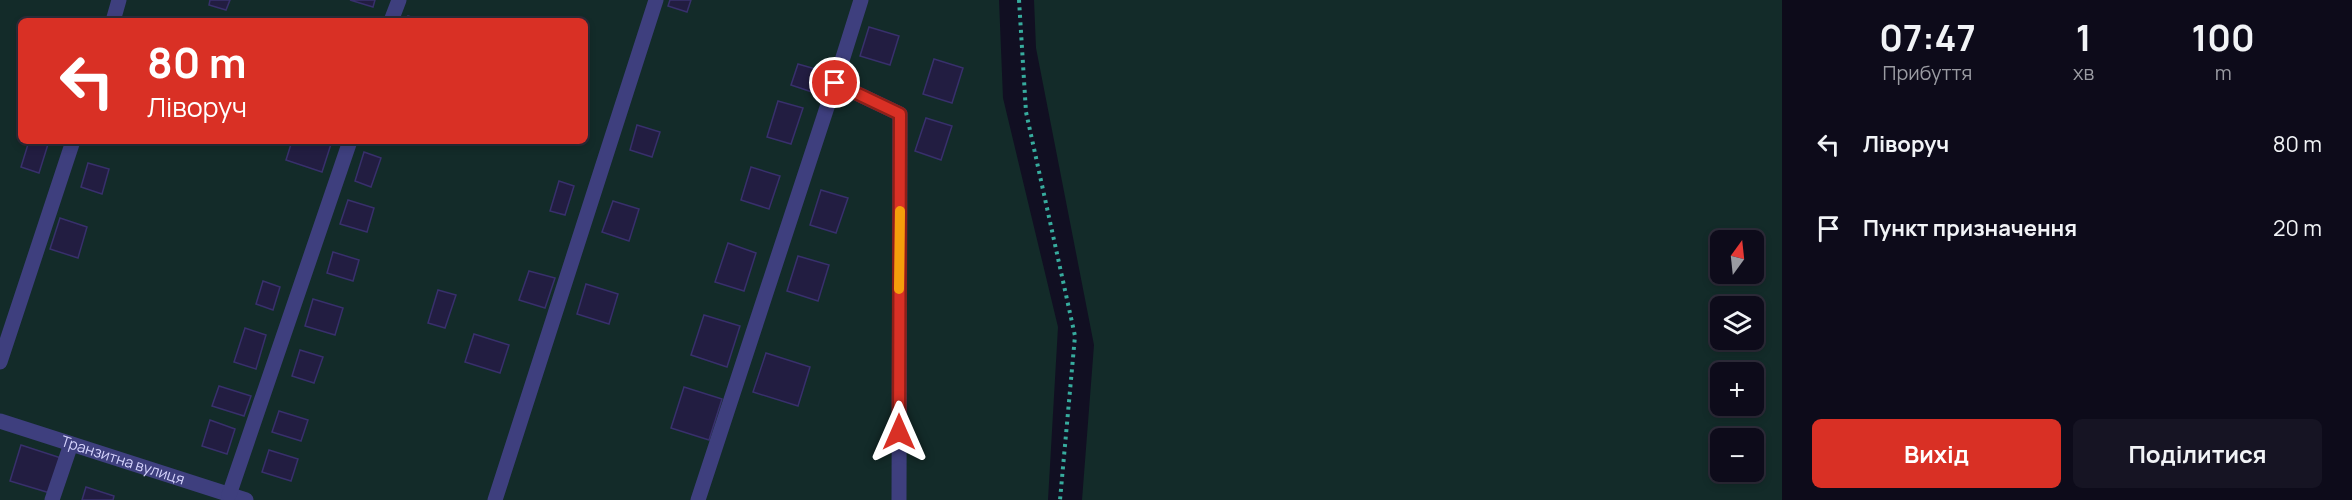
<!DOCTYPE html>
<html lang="uk">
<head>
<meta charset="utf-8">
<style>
  :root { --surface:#0d0b1a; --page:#161423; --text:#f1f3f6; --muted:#9a9ba2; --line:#2d2b39; --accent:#d93025 }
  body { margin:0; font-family:Manrope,sans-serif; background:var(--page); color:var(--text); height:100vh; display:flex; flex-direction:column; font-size:22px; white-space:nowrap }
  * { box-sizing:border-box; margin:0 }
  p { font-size:20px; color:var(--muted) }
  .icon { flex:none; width:33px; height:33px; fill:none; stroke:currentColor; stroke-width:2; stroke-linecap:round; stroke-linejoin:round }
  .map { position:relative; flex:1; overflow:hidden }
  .sheet { display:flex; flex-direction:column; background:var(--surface); width:570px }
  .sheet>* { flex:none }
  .guide { position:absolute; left:18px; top:18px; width:570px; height:126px; border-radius:9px; box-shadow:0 3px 9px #0003,0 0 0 2px var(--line); background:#d93025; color:#fff; overflow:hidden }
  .needle { width:39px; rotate:15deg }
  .fabs { position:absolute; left:1710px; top:230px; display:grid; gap:12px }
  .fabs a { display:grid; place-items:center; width:54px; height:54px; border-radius:9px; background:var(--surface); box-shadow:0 3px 9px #0003,0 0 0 2px var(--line); font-size:30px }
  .pin { position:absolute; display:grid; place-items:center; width:51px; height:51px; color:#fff; margin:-26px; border:3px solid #fff; border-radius:50%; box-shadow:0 2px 6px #0007 }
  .me { position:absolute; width:66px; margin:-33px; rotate:0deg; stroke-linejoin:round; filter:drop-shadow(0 0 4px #0008) }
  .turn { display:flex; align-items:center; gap:21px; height:126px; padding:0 30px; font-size:27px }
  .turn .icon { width:78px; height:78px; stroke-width:2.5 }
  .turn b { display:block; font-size:42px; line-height:51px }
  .eta { display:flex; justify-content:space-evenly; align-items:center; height:102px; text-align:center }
  .eta b { font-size:36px; font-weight:700; line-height:42px }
  .cta { display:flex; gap:12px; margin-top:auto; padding:12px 30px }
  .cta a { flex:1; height:69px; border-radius:9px; background:var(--accent); color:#fff; font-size:24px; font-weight:700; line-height:69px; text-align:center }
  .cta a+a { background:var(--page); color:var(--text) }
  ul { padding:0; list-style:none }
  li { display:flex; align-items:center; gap:18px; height:84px; padding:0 30px }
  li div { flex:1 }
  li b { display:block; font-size:22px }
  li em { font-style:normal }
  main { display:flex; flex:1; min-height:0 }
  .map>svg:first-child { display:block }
</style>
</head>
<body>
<main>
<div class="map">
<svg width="1782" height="500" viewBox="0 0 1782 500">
  <rect width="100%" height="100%" fill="#110f22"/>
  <!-- green -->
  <g fill="#132b29" fill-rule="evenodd">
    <path d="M0,0H999L1003,98L1058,327L1048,500H0ZM21,21H585V141H21Z"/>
    <path d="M1034,0H1782V500H1082L1094,345L1036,48ZM1720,240H1754V273H1720ZM1720,306H1754V339H1720ZM1720,372H1754V405H1720ZM1720,438H1754V471H1720Z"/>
  </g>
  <!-- building -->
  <g fill="#221d41" stroke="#38306c" stroke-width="1.5">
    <path d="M210,0H230L226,10L209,5Z"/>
    <path d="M350,0H375L373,7Z"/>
    <path d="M670,0H691L687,12L668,6Z"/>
    <path d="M408,16L424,21H407Z"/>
    <path d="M869,27L899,36L890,65L860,56Z"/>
    <path d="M934,59L963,68L952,103L923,94Z"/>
    <path d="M798,64L819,70L812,92L791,85Z"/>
    <path d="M778,101L803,108L791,144L767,137Z"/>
    <path d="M926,118L952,126L941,160L915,151Z"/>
    <path d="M637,125L660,132L652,157L630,150Z"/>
    <path d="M29,141H49L39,173L21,167Z"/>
    <path d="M292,141H332L322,172L286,160Z"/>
    <path d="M364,152L381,158L371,187L355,181Z"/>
    <path d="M88,163L109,169L102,194L81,187Z"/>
    <path d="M751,167L780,176L769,209L741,200Z"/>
    <path d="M559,181L574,186L565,215L550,211Z"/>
    <path d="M821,190L848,198L836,233L810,225Z"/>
    <path d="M348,200L374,208L367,232L340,224Z"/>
    <path d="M613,201L639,209L629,241L602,232Z"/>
    <path d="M60,218L87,227L78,258L50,249Z"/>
    <path d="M728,243L756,253L744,291L715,282Z"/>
    <path d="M333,252L359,260L353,281L327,273Z"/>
    <path d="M798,256L829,265L818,301L787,291Z"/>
    <path d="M529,271L555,278L545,308L519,300Z"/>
    <path d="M263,281L280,287L273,310L256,304Z"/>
    <path d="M586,284L618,294L609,324L577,314Z"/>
    <path d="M438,290L456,295L445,328L428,323Z"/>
    <path d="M313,299L343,308L335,335L305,326Z"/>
    <path d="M704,315L740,326L727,367L691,355Z"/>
    <path d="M245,328L266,335L256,369L234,362Z"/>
    <path d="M474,334L509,345L500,373L465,362Z"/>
    <path d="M300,350L323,357L314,383L292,376Z"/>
    <path d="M766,353L810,367L798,406L753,392Z"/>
    <path d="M219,386L251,396L244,416L212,406Z"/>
    <path d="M684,387L722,399L709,440L671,428Z"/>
    <path d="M279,411L308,420L301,441L272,432Z"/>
    <path d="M210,420L235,429L227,454L202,446Z"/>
    <path d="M21,445L61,458L50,493L10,481Z"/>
    <path d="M269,450L298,459L291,481L262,472Z"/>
    <path d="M86,487L114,496L113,500H82Z"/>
  </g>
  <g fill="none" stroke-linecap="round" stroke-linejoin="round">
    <!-- path -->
    <path stroke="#37ac9e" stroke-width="4" stroke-dasharray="3 4.5" stroke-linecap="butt" d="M1019,0L1026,112L1075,336L1060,500"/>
    <!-- street -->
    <g stroke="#3e3f7e" stroke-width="15">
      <path d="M861,0L835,83L900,114L899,500"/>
      <path d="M113,21L119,0"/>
      <path d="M391,21L399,0"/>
      <path d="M0,362L73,141"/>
      <path id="s1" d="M0,421L246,500"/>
      <path d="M229,495L350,141"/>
      <path d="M52,500L71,444"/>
      <path d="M495,500L656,0"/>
      <path d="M698,500L835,83"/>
    </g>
  </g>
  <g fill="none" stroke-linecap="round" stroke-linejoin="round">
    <!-- route casing -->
    <g stroke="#8d1f18" stroke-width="15">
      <path id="route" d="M835,83L900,114L899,432"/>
    </g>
    <!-- route -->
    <use href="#route" stroke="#d93025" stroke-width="10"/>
    <!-- slow -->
    <path stroke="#f59e0b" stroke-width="10" d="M899,289L900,211"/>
  </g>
  <g text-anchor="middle" stroke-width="6" stroke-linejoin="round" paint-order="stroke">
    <!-- street labels -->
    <g font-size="15" fill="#d5d3fc" stroke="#110f22">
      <text dy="5" stroke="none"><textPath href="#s1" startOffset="129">Транзитна вулиця</textPath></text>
    </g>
  </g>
</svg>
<div class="fabs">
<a><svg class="needle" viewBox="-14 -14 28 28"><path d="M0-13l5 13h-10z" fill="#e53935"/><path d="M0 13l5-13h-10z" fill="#9a9ba2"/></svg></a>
<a><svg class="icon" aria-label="layers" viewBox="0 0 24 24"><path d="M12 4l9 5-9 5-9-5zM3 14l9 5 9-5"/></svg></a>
<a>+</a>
<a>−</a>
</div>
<div class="pin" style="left:835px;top:83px;background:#d93025"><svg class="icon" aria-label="arrive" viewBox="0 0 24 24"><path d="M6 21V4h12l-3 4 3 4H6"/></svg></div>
<svg class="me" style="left:899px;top:432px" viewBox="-20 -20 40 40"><path d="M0-17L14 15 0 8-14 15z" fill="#d93025" stroke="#fff" stroke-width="4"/></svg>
<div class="guide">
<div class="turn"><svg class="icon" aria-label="left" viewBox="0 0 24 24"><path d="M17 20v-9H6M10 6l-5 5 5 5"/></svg><div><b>80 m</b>Ліворуч</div></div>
</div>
</div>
<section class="sheet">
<div class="eta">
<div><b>07:47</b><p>Прибуття</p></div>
<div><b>1</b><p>хв</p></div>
<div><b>100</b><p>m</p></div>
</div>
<ul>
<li><svg class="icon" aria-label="left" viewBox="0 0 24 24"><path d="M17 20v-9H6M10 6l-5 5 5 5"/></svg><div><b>Ліворуч</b></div><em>80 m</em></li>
<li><svg class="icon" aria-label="arrive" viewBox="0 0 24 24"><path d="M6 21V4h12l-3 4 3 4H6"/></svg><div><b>Пункт призначення</b></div><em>20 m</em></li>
</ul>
<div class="cta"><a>Вихід</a><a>Поділитися</a></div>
</section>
</main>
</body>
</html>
